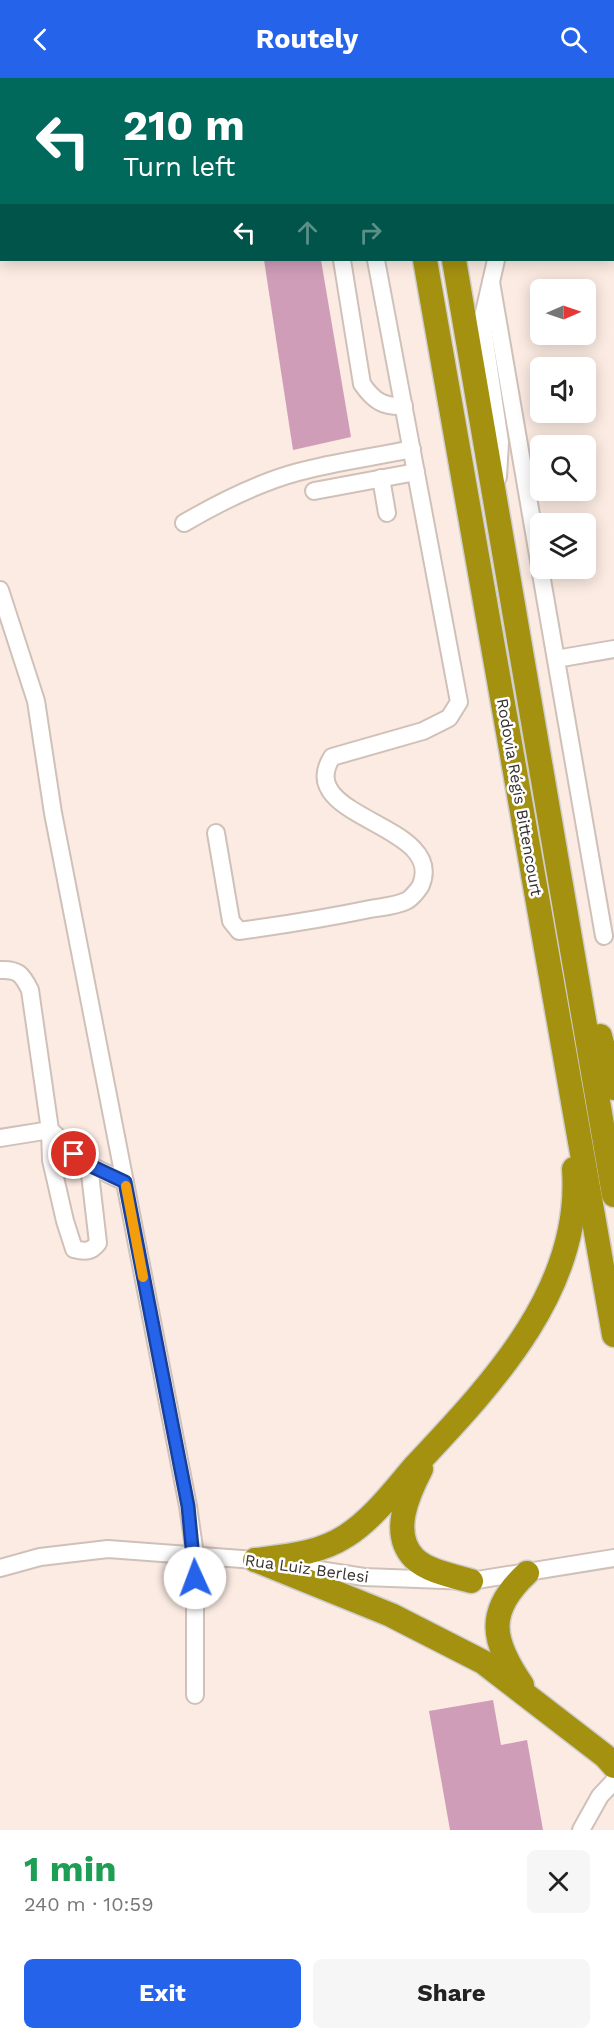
<!DOCTYPE html>
<html lang="en">
<head>
<meta charset="utf-8">
<style>
  :root { --surface:#fff; --page:#f6f6f6; --text:#222; --muted:#767676; --accent:#2563eb }
  body { margin:0; font-family:"Work Sans",sans-serif; background:var(--page); color:var(--text); height:100vh; display:flex; flex-direction:column; font-size:22px; white-space:nowrap }
  * { box-sizing:border-box; margin:0 }
  p { font-size:20px; color:var(--muted) }
  .icon { flex:none; width:33px; height:33px; fill:none; stroke:currentColor; stroke-width:2; stroke-linecap:round; stroke-linejoin:round }
  .map { position:relative; height:1752px; overflow:hidden }
  .sheet { display:flex; flex-direction:column; background:var(--surface); flex:1 }
  .sheet>* { flex:none }
  .top-card { position:absolute; left:0px; top:0px; width:615px; height:183px; box-shadow:0 3px 15px #0003; background:#00695c; color:#fff; overflow:hidden }
  .needle { width:39px; rotate:88deg }
  .fabs { position:absolute; left:530px; top:201px; display:grid; gap:12px }
  .fabs a { display:grid; place-items:center; width:66px; height:66px; border-radius:9px; background:var(--surface); box-shadow:0 3px 15px #0003; font-size:30px }
  .pin { position:absolute; display:grid; place-items:center; width:51px; height:51px; color:#fff; margin:-26px; border:3px solid #fff; border-radius:50%; box-shadow:0 2px 6px #0007 }
  .me { position:absolute; width:66px; margin:-33px; rotate:358deg; stroke-linejoin:round; filter:drop-shadow(0 0 4px #0008) }
  .turn { display:flex; align-items:center; gap:21px; height:126px; padding:0 24px; font-size:27px }
  .turn .icon { width:78px; height:78px; stroke-width:2.5 }
  .turn b { display:block; font-size:42px; line-height:51px }
  .lanes { display:flex; align-items:center; height:57px; padding:0 24px; background:#0003; justify-content:center; gap:30px; direction:ltr }
  .lanes .off { opacity:.35 }
  .round { display:grid; place-items:center; flex:none; width:63px; height:63px; border-radius:9px; background:var(--page) }
  .overview { display:flex; align-items:center; justify-content:space-between; height:102px; padding:0 24px }
  h1 { font-size:36px; font-weight:700; line-height:45px; color:#1e9e55 }
  .cta { display:flex; gap:12px; margin-top:auto; padding:12px 24px }
  .cta a { flex:1; height:69px; border-radius:9px; background:var(--accent); color:#fff; font-size:24px; font-weight:700; line-height:69px; text-align:center }
  .cta a+a { background:var(--page); color:var(--text) }
  header { display:flex; justify-content:space-between; align-items:center; height:78px; padding:0 24px; background:var(--accent); color:#fff; font-size:27px; font-weight:700 }
  .map>svg:first-child { display:block }
</style>
</head>
<body>
<header><svg class="icon" aria-label="back" viewBox="0 0 24 24"><path d="M15 5l-7 7 7 7"/></svg>Routely<svg class="icon" aria-label="search" viewBox="0 0 24 24"><circle cx="10" cy="10" r="6"/><path d="M15 15l6 6"/></svg></header>
<div class="map">
<svg width="614" height="1752" viewBox="0 0 614 1752">
  <rect width="100%" height="100%" fill="#fbebe2"/>
  <!-- building -->
  <g fill="#cf9db8">
    <path d="M264,182H321L351,359L293,372Z"/>
    <path d="M493,1622L501,1667L527,1662L543,1752H450L429,1633Z"/>
  </g>
  <g fill="none" stroke-linecap="round" stroke-linejoin="round">
    <!-- minor casing -->
    <g stroke="#d0c1b8" stroke-width="20">
      <g id="minor">
        <path d="M344,0V2"/>
        <path d="M461,0L462,2"/>
        <path d="M342,182L362,306C374,323 383,329 404,328"/>
        <path d="M496,182L482,243L500,364L498,399"/>
        <path d="M491,204L540,489"/>
        <path d="M381,400L387,435"/>
        <path d="M314,413L416,394"/>
        <path d="M184,445C220,424 257,405 298,394C335,384 374,379 412,371"/>
        <path d="M540,490L604,858"/>
        <path d="M0,512L36,623L53,735L188,1428L195,1477V1617"/>
        <path d="M556,581L614,571"/>
        <path d="M216,755L231,843L239,853C283,847 327,840 370,831C381,829 396,828 406,823C411,821 419,811 421,807C446,745 293,741 332,679L423,653L449,640L459,624L376,182"/>
        <path d="M0,892C18,891 22,896 30,912L50,1052L51,1082L65,1143L74,1171C85,1174 91,1174 98,1165L89,1087"/>
        <path d="M50,1052L89,1087L125,1104"/>
        <path d="M0,1060L50,1052"/>
        <path d="M0,1490L40,1479L108,1471L255,1482L364,1499L471,1503L614,1480"/>
        <path d="M581,1752L600,1718L614,1703"/>
      </g>
    </g>
    <!-- highway casing -->
    <g stroke="#cfcecd" stroke-width="27">
      <g id="highway">
        <path d="M380,0V2"/>
        <path d="M423,0V2"/>
        <path d="M425,182L614,1257"/>
        <path d="M454,182L614,1117"/>
        <path d="M600,958L614,1010"/>
        <path d="M421,1391C408,1416 390,1455 414,1480C427,1493 453,1498 471,1503"/>
        <path d="M255,1482C287,1478 318,1476 346,1458C373,1441 395,1411 416,1387C492,1306 583,1211 574,1091"/>
        <path d="M258,1483L391,1537L483,1584L605,1678L614,1688"/>
        <path d="M522,1607C492,1563 485,1534 527,1495"/>
      </g>
    </g>
    <!-- minor -->
    <use href="#minor" stroke="#fff" stroke-width="16"/>
    <!-- highway -->
    <use href="#highway" stroke="#a3910f" stroke-width="24"/>
  </g>
  <g fill="none" stroke-linecap="round" stroke-linejoin="round">
    <!-- route casing -->
    <g stroke="#184099" stroke-width="15">
      <path id="route" d="M74,1076L89,1087L125,1104L188,1428L195,1500"/>
    </g>
    <!-- route -->
    <use href="#route" stroke="#2563eb" stroke-width="10"/>
    <!-- slow -->
    <path stroke="#f59e0b" stroke-width="10" d="M126,1108L143,1199"/>
  </g>
  <g text-anchor="middle" stroke-width="5" stroke-linejoin="round" paint-order="stroke">
    <!-- street labels -->
    <g font-size="16" fill="#37312e" stroke="#fff">
      <text transform="translate(520 719) rotate(80)" y="6">Rodovia Régis Bittencourt</text>
      <text transform="translate(307 1490) rotate(8)" y="6">Rua Luiz Berlesi</text>
    </g>
  </g>
</svg>
<div class="fabs">
<a><svg class="needle" viewBox="-14 -14 28 28"><path d="M0-13l5 13h-10z" fill="#e53935"/><path d="M0 13l5-13h-10z" fill="#767676"/></svg></a>
<a><svg class="icon" aria-label="sound" viewBox="0 0 24 24"><path d="M4 9h4l5-4v14l-5-4H4zM17 9q2 3 0 6"/></svg></a>
<a><svg class="icon" aria-label="search" viewBox="0 0 24 24"><circle cx="10" cy="10" r="6"/><path d="M15 15l6 6"/></svg></a>
<a><svg class="icon" aria-label="layers" viewBox="0 0 24 24"><path d="M12 4l9 5-9 5-9-5zM3 14l9 5 9-5"/></svg></a>
</div>
<div class="pin" style="left:74px;top:1076px;background:#d93025"><svg class="icon" aria-label="arrive" viewBox="0 0 24 24"><path d="M6 21V4h12l-3 4 3 4H6"/></svg></div>
<svg class="me" style="left:195px;top:1500px" viewBox="-20 -20 40 40"><circle r="19" fill="#fff"/><path d="M0-13L10 11 0 6-10 11z" fill="#2563eb"/></svg>
<div class="top-card">
<div class="turn"><svg class="icon" aria-label="left" viewBox="0 0 24 24"><path d="M17 20v-9H6M10 6l-5 5 5 5"/></svg><div><b>210 m</b>Turn left</div></div>
<div class="lanes"><svg class="icon" aria-label="left" viewBox="0 0 24 24"><path d="M17 20v-9H6M10 6l-5 5 5 5"/></svg><svg class="icon off" aria-label="ahead" viewBox="0 0 24 24"><path d="M12 20V5M6 11l6-6 6 6"/></svg><svg class="icon off" aria-label="right" viewBox="0 0 24 24"><path d="M7 20v-9h11M14 6l5 5-5 5"/></svg></div>
</div>
</div>
<section class="sheet">
<div class="overview"><div><h1>1 min</h1><p>240 m · 10:59</p></div><a class="round"><svg class="icon" aria-label="close" viewBox="0 0 24 24"><path d="M6 6l12 12M18 6L6 18"/></svg></a></div>
<div class="cta"><a>Exit</a><a>Share</a></div>
</section>
</body>
</html>
